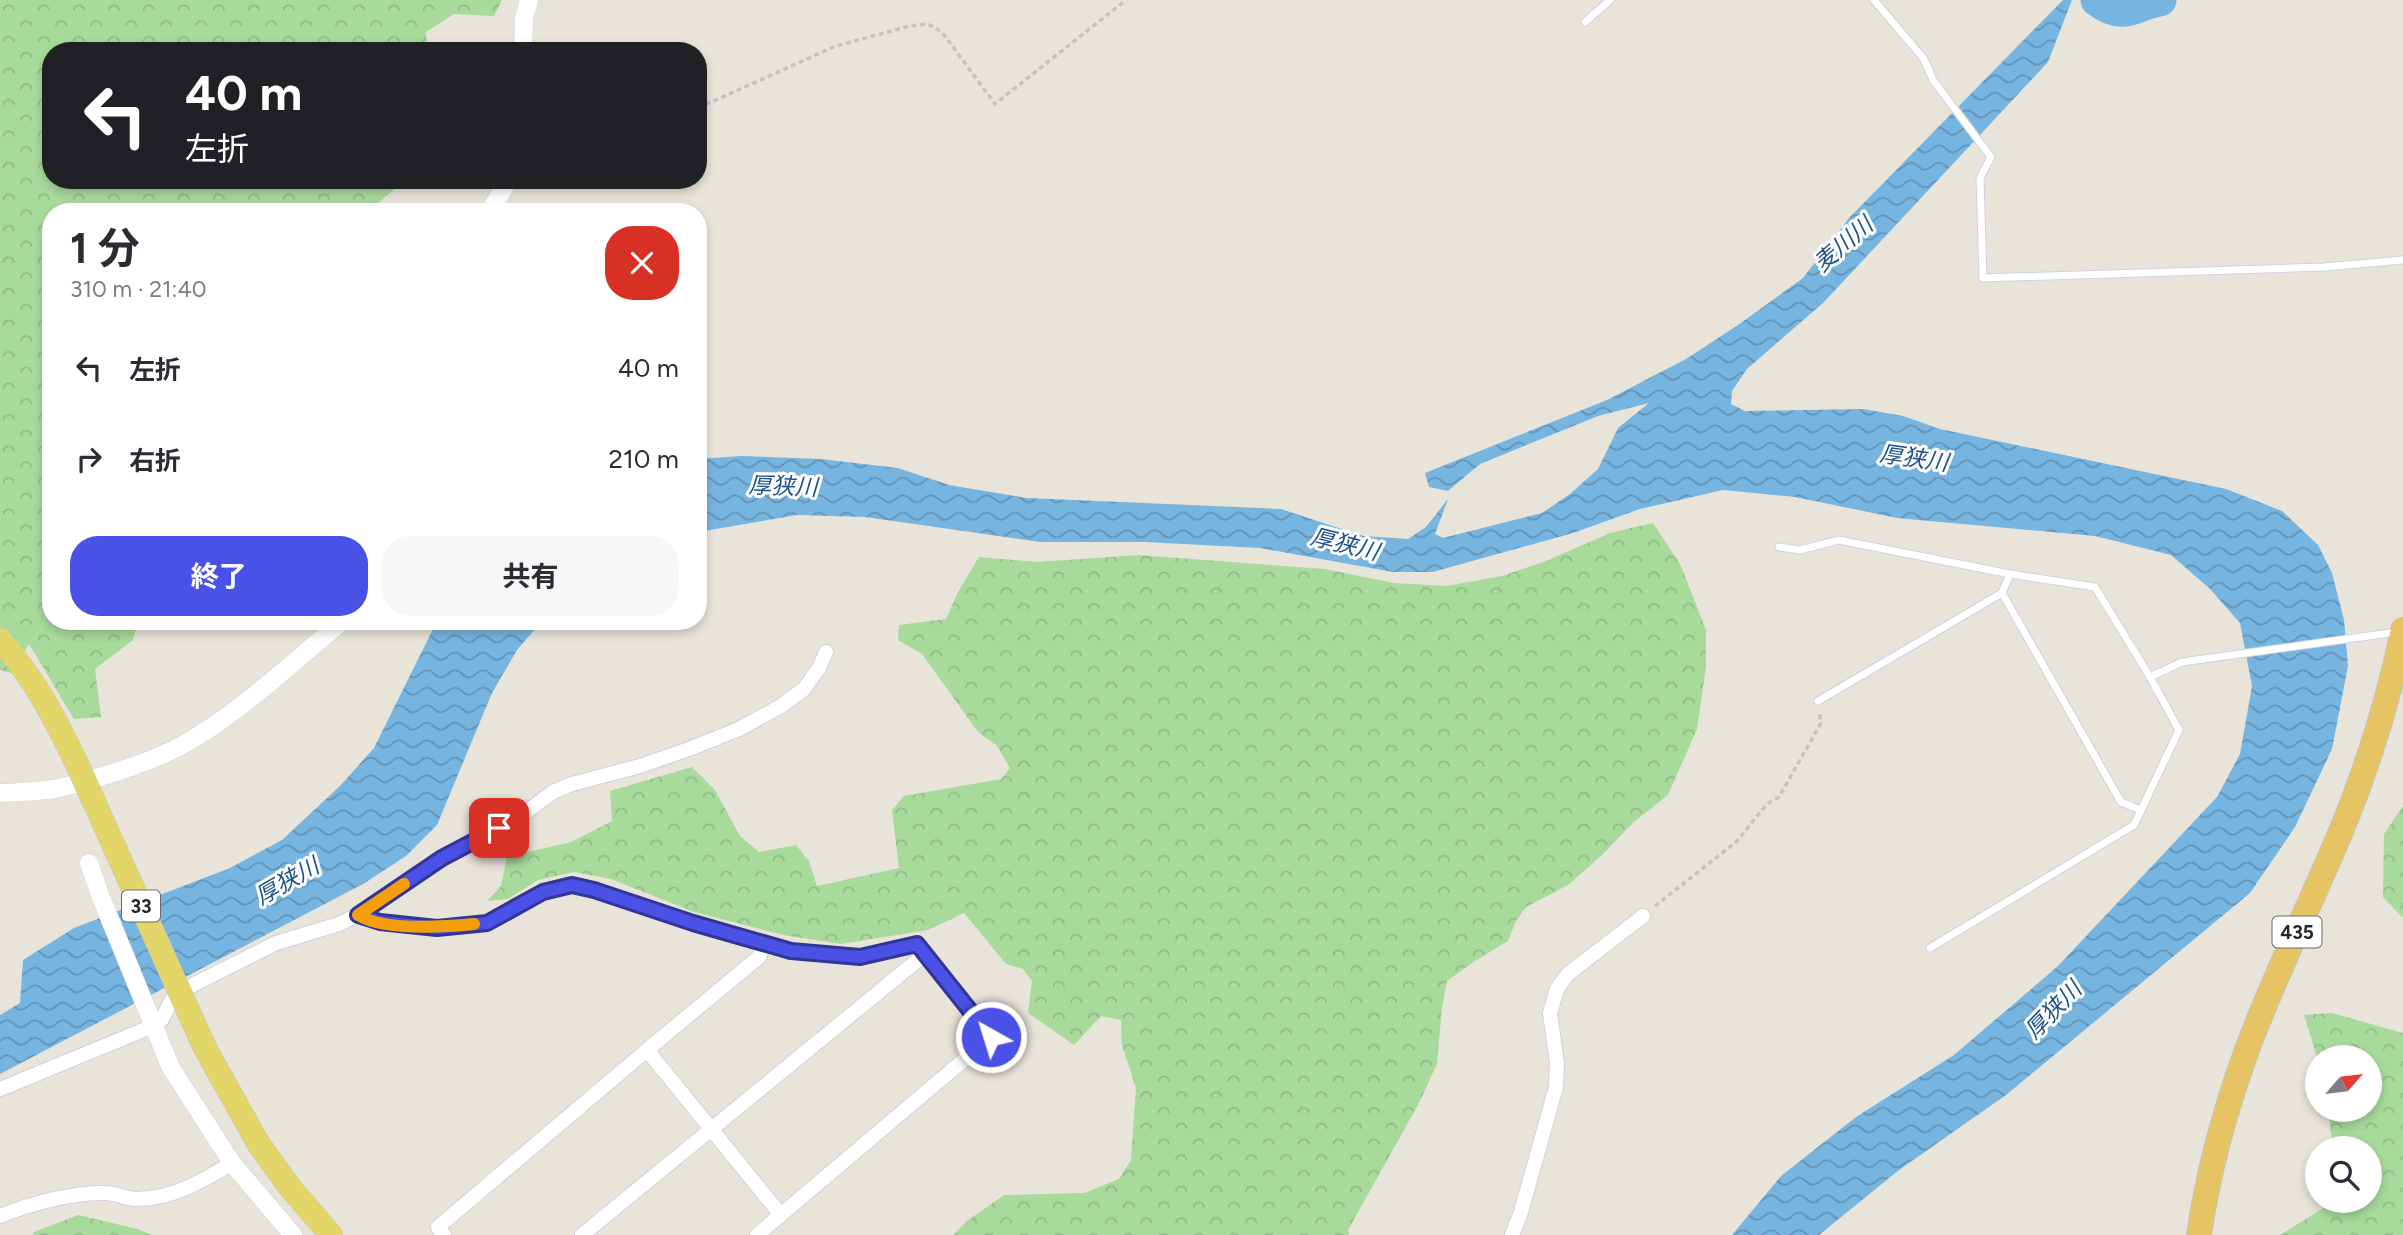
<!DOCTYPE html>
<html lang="ja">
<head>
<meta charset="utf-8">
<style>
  :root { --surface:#fff; --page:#f7f7f7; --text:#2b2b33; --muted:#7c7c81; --accent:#4a51e6 }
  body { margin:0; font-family:Figtree,"Noto Sans JP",sans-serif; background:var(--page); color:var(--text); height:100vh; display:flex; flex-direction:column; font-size:26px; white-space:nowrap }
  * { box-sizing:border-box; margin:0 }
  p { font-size:23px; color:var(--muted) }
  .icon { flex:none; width:38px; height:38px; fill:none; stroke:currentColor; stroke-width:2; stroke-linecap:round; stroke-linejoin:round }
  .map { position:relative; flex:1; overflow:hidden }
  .sheet { position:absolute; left:42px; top:203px; width:665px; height:427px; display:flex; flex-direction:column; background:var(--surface); border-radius:28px; box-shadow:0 4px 10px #0003 }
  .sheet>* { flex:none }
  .hud { position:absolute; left:42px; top:42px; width:665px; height:147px; border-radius:28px; box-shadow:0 4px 10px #0003; background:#202124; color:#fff; overflow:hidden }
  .needle { width:46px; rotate:62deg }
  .controls { position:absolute; left:2305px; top:1045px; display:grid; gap:14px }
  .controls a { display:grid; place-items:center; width:77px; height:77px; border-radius:50%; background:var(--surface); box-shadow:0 4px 10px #0003; font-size:35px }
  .pin { position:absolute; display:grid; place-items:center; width:60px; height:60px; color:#fff; margin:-30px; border-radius:14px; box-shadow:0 4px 10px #0006 }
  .me { position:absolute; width:77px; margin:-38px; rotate:321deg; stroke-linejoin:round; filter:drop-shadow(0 0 5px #0008) }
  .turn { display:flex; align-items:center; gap:24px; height:147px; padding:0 28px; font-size:32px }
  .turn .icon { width:91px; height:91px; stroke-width:2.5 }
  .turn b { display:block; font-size:49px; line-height:60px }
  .round { display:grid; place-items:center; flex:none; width:74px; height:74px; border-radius:28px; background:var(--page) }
  .head { display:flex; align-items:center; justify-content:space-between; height:119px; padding:0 28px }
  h1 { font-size:42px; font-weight:700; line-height:52px }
  .action { display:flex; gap:14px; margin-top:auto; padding:14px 28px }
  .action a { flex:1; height:80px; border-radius:28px; background:var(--accent); color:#fff; font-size:28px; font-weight:700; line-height:80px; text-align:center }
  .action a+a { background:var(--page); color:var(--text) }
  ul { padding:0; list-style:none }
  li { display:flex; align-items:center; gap:21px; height:91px; padding:0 28px }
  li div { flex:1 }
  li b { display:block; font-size:26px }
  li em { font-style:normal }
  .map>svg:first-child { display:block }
</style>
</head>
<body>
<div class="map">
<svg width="2403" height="1235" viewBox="0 0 2403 1235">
  <defs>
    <pattern id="forest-crowns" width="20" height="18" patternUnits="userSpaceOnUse" patternTransform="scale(1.75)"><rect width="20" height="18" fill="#a8da9c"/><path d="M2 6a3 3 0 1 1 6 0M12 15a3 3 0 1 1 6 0" fill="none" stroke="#91bb86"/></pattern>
    <pattern id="water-waves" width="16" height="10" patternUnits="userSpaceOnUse" patternTransform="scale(1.75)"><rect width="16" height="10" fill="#77b5e1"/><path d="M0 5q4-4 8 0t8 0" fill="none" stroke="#6293b6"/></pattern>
  </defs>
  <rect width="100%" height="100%" fill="#e9e4da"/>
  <!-- forest -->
  <g fill="url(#forest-crowns)">
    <path d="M0,0H502L494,16L454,14L426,32L427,51H51V180H405L376,205L379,212H51V621H138L133,640L95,669L101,717L74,719L29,644L11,673L0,670Z"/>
    <path d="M1653,523L1681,566L1706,630V667L1697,729L1668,795L1634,822L1602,855L1568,885L1526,907L1516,921L1508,941L1475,961L1447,981L1442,1008L1437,1064L1418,1105L1348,1230L1349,1235H953L967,1221L1004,1195L1084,1193L1119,1179L1131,1160L1136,1088L1122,1045L1121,1020L1101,1016L1074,1045L1028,1013L1032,981L1023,969L1006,964L964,913L928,930L841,944L783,935L694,912L611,879L574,872L538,880L508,899L487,901L501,886L507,857L571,842L612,821L610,791L692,767L715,790L740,836L759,852L796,845L809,861L817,886L899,868L892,810L904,796L1001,779L1010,768L997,746L978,732L922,654L898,640L899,625L946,619L958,592L979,557L1038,562L1138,555L1325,569L1394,583L1446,586L1502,576L1546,561L1610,533Z"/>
    <path d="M2403,806V918L2383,897L2384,834Z"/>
    <path d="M2332,1013L2403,1033V1235H2280L2330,1204L2331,1201L2370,1200V1148H2333L2328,1110H2370V1057H2317L2304,1015Z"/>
    <path d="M78,1215L138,1229L151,1235H33L34,1232Z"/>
  </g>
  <!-- water -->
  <g fill="url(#water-waves)">
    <path d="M2063,0H2072L2048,62L1824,302L1747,369L1732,391L1731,404L1745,411L1863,409L1903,416L1940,429L2226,489L2282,511L2318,545L2332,573L2344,620L2348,666L2332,749L2295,827L2250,893L2006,1095L1899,1170L1819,1235H1732L1781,1176L1856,1117L1954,1055L2057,967L2217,797L2240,754L2252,686L2240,623L2210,589L2171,555L2095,536L1897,518L1795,497L1723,490L1640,509L1573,533L1433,572H1393L1260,548L1145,542H1040L865,517L797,515L698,532V459L741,456L821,459L898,468L949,485L1027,498L1281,509L1363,536L1408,539L1426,527L1448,499L1435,534L1443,538L1542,513L1570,494L1598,469L1618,428L1649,403L1598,416L1480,464L1448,491L1429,487L1425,473L1607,400L1686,359L1738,325L1803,278L1850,217Z"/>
    <path d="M437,621H542L517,650L492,693L437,825L406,856L363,884L0,1074V1015L20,1003L23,960L74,928L230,868L282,840L341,785L374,748Z"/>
  </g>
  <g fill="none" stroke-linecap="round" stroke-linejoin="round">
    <!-- river -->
    <path stroke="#77b5e1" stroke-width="33" d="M2097,0C2125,21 2134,4 2160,0"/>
    <!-- service casing -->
    <g stroke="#d0d1df" stroke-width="9">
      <g id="service">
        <path d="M1874,0L1924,59L1933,80L1991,157L1980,178L1983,278L2324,267L2403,260"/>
        <path d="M1585,22L1610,0"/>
        <path d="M1779,547L1800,550L1839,540L2010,574L2095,587L2150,677L2182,662L2390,633L2398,635"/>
        <path d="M2010,574L2002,593L2121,802L2141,810"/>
        <path d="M1818,701L2002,593"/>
        <path d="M1930,948L2134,825L2179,730L2150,677"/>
      </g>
    </g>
    <!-- minor casing -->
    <g stroke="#d0d1df" stroke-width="16">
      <g id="minor">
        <path d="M358,915L380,922L437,928L487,923L543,892L572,885L594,890L693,923L791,951L860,957L917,944L924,955"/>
        <path d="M647,1050L759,957L763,945"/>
        <path d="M0,1089L153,1026L162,1019L175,994L276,943L339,924L358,915L442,858L518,818L553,792L572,784L640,766L689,749L739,729L781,706L804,689L819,668L826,652"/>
        <path d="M0,1216C29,1204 74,1192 105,1193C116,1193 126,1199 137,1199C172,1199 203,1181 232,1163"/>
        <path d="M444,1235L438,1227L647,1050L781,1215"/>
        <path d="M582,1235L924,955L991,1037L757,1235"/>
        <path d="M1512,1235L1521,1212L1556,1087L1557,1063L1550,1013L1557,989L1568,974L1643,916"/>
      </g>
    </g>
    <!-- tertiary casing -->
    <g stroke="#d0d1df" stroke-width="19">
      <g id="tertiary">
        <path d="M523,51L524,18L529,0"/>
        <path d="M489,212L509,180"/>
        <path d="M0,793C18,792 36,792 54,789C91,781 153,762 186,743C242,711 292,662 343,621"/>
        <path d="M89,863L100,895L171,1068L232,1163L293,1235"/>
      </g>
    </g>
    <!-- primary casing -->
    <g stroke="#c3c3c3" stroke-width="24">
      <g id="primary">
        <path d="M0,640C33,676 56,720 77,764"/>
        <path d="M205,1048L258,1143L288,1185L331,1235"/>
      </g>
    </g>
    <!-- trunk casing -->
    <g stroke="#c3c3c3" stroke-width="26">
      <path id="trunk" d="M2199,1235C2208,1172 2225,1110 2247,1050C2276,971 2315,896 2346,819C2370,759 2390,694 2403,630"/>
    </g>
    <!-- path -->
    <g stroke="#c3c3c3" stroke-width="3.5" stroke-dasharray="5 3.5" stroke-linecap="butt">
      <path d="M698,108L836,46L910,26L926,24L935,27L945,36L995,104L1126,0"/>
      <path d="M1655,906L1736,842L1767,804L1779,797L1821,723L1819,712"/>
    </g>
    <!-- service -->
    <use href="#service" stroke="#fff" stroke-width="7"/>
    <!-- minor -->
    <use href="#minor" stroke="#fff" stroke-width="14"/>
    <!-- tertiary -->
    <use href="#tertiary" stroke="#fff" stroke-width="18"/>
    <!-- primary -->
    <use href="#primary" stroke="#e1d667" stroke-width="23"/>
    <!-- trunk -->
    <use href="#trunk" stroke="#e6c464" stroke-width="24"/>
    <!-- primary-bridge casing -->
    <g stroke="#c3c3c3" stroke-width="24" stroke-linecap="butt">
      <path id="primary-bridge" d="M77,764L205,1048"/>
    </g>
    <!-- primary-bridge -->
    <use href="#primary-bridge" stroke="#e1d667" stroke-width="23"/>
  </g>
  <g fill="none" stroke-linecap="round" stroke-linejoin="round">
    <!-- route casing -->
    <g stroke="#303596" stroke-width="18">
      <path id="route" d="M499,828L442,858L358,915L380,922L437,928L487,923L543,892L572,885L594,890L693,923L791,951L860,957L917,944L991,1037"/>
    </g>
    <!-- route -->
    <use href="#route" stroke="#4a51e6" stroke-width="12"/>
    <!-- slow -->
    <path stroke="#f59e0b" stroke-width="12" d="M404,884L358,915C384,931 443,927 474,924"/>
  </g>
  <g text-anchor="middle" stroke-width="6" stroke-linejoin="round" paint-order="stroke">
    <!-- shield labels -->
    <g fill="#fff" stroke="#686868" stroke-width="2">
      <rect x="122" y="890.5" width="38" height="31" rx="5"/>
      <rect x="2272.5" y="916.5" width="49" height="31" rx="5"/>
    </g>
    <g font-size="19" font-weight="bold" fill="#272727">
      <text x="141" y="913">33</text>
      <text x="2297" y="939">435</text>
    </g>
    <!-- water labels -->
    <g font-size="23" font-style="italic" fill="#1b5388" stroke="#fff">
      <text transform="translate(1843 244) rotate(-41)" y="8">麦川川</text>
      <text transform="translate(1914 458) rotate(8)" y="8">厚狭川</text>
      <text transform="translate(783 486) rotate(2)" y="8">厚狭川</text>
      <text transform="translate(1345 544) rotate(14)" y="8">厚狭川</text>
      <text transform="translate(287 881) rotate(-30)" y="8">厚狭川</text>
      <text transform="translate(2053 1010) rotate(-46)" y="8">厚狭川</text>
    </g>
  </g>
</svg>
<div class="controls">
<a><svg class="needle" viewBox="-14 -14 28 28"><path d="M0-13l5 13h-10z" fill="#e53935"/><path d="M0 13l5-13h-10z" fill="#7c7c81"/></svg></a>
<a><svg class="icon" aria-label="search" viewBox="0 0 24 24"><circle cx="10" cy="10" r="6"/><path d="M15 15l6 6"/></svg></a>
</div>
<div class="pin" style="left:499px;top:828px;background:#d93025"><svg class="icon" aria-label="arrive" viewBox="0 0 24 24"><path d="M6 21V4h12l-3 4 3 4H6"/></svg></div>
<svg class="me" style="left:991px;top:1037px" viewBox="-20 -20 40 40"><circle r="17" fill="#4a51e6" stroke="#fff" stroke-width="3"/><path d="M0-11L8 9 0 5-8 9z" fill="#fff"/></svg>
<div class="hud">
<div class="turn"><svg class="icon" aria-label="left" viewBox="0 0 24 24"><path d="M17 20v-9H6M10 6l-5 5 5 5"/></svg><div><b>40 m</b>左折</div></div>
</div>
<section class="sheet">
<div class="head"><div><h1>1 分</h1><p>310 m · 21:40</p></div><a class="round" style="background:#d93025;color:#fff"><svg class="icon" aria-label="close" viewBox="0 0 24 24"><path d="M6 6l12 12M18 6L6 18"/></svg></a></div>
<ul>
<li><svg class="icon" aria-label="left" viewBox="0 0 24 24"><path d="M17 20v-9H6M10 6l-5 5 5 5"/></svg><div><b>左折</b></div><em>40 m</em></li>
<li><svg class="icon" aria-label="right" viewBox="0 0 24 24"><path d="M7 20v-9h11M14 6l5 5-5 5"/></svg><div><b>右折</b></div><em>210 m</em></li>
</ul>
<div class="action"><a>終了</a><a>共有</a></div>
</section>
</div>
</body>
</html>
